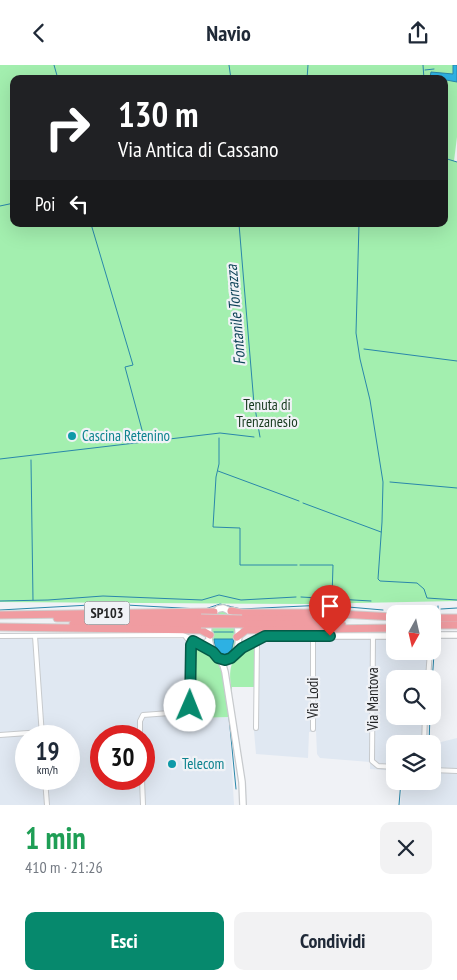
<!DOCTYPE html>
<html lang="it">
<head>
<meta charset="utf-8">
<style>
  :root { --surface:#fff; --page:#f2f2f3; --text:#1f2937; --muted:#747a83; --accent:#06896d }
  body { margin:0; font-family:"PT Sans Narrow",sans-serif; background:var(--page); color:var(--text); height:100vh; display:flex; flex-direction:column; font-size:19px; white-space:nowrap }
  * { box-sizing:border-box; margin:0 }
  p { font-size:16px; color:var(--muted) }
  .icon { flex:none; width:28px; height:28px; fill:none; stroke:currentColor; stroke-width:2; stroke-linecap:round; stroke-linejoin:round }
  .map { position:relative; height:740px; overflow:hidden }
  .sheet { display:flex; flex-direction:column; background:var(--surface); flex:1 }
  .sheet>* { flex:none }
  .banner { position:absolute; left:10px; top:10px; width:438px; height:152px; border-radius:10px; box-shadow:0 5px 20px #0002; background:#202124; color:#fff; overflow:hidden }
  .needle { width:32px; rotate:188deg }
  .buttons { position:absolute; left:386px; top:540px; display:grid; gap:10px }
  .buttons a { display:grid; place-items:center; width:55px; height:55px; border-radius:10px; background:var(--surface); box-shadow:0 5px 20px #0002; font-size:25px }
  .speed { position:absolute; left:15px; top:660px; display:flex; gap:10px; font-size:25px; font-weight:700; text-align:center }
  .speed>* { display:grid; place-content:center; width:65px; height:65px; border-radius:50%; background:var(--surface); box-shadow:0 5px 20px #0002; line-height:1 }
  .speed small { font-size:12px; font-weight:400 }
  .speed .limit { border:8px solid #d22; background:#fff; color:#111 }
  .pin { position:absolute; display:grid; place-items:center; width:42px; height:42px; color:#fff; margin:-51px -21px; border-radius:50% 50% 50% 0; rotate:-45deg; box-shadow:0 0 5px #0007 }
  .pin .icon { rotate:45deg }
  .me { position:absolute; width:55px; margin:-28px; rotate:1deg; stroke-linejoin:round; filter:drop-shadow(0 0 4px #0008) }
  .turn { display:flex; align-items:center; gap:18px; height:105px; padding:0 25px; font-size:22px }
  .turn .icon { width:65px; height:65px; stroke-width:2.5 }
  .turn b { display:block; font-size:35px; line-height:42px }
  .then { display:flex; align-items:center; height:48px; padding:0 25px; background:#0003; gap:10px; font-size:19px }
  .round { display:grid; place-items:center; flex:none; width:52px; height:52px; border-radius:10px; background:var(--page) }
  .headline { display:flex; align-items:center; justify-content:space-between; height:85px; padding:0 25px }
  h1 { font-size:30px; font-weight:700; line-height:38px; color:#1e9e55 }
  .cta { display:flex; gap:10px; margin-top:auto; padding:10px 25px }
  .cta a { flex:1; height:58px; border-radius:10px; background:var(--accent); color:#fff; font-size:20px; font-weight:700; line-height:58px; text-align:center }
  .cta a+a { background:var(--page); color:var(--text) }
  header { display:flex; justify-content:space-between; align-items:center; height:65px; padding:0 25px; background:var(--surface); font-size:22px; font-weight:700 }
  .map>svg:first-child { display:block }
</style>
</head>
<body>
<header><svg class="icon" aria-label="back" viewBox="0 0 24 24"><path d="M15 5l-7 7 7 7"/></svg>Navio<svg class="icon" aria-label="share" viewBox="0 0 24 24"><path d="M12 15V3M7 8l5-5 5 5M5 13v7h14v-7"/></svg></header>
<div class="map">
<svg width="457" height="740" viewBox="0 0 457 740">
  <rect width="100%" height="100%" fill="#f0f2f6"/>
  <!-- built -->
  <g fill="#e0e8f2" fill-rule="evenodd">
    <path d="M433,568H434L431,614H395V651H429L428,679H395V706L370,704V697L320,693L317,689L316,666L309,667L308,693L256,689L254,666L255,573L395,569V586H432Z"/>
    <path d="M0,573L184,574L195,578L194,653L229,652L234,740H0ZM26,671H69V714H26ZM101,671H144V714H101Z"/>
    <path d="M457,673V740H400L403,716H432L433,679Z"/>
  </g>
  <!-- green -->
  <g fill="#a3efaf" fill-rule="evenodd">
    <path d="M0,0H457V72L454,96L457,97V536L308,539L0,537ZM14,14H444V159H14Z"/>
    <path d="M221,546L229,548C235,559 243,594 221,592C212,582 205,553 221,546Z"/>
    <path d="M252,580L255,581L254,622H232V628C228,604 229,591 252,580Z"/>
    <path d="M197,583C226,587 226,630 229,652L194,653L195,585Z"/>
  </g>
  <!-- water -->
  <g fill="#2db1e3" stroke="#2a87aa">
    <path d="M453,0H457V17L430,12L431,7L453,9Z"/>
    <path d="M214,574H234L231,588L225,591C215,590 215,582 214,574Z"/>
  </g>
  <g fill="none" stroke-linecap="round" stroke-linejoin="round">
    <!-- stream -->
    <g stroke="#2a87aa" stroke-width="1">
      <path d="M54,0L58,14"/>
      <path d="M229,0L231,14"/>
      <path d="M423,0L424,14"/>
      <path d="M425,5L434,4"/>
      <path d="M307,14L308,0"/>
      <path d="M444,93L457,97"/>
      <path d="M0,141L14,138"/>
      <path d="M91,159L133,300L125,302L145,376"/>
      <path d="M239,159L254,339"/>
      <path d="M359,159L356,268L360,294L370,335L383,417L382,457L378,514L380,516L417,518L424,524L427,533L457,535"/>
      <path d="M364,284L457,296"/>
      <path d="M255,343L260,372"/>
      <path d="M219,373V399L216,412L213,462L240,463V500H297"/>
      <path d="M0,394L220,368L254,372"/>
      <path d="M31,395L33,535"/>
      <path d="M218,406L299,436"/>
      <path d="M390,417L457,423"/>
      <path d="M303,438L381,467"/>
      <path d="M300,500H333L332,533"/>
      <path d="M301,532L371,536"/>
      <path d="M0,536L48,535L103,531L202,535L219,530L241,535L296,532"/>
      <path d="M205,544L220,539L241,544L325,540L383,545"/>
      <path d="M441,544L457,543"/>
      <path d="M0,545L108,539L199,544"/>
      <path d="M438,546V541"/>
      <path d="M214,567H233"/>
      <path d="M432,618L435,575"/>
      <path d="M229,652L236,724"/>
      <path d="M429,679L430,651"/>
      <path d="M399,740L401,716"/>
    </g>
    <!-- street casing -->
    <g stroke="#c7cacd" stroke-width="6">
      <g id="street">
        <path d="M0,571L183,570L203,578L210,574"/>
        <path d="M35,571L42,671"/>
        <path d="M313,571V664"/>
        <path d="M373,571L372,696L378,701L395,702"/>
        <path d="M200,579L213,587"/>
        <path d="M428,614L430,586"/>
        <path d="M256,663L257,574"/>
        <path d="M0,670L42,667"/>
        <path d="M140,671V656L143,650L183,647L189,644L191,580L189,576L186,572"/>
        <path d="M424,679L425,651"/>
        <path d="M432,705L457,706"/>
        <path d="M45,714L47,740"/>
        <path d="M142,714L143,740"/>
      </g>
    </g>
    <!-- secondary casing -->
    <g stroke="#c7cacd" stroke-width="8">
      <g id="secondary">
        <path d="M223,543C240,548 242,578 234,591L224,595C207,591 206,562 212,549L218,544Z"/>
        <path d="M432,570H457"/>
        <path d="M236,588L257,574L267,571H395"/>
        <path d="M218,593L223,600L225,607L242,717L243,740"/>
      </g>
    </g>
    <!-- highway casing -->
    <g stroke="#cfcfcf" stroke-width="9">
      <g id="highway">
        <path d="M231,546L241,548H321L395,552"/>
        <path d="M0,550L214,547"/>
        <path d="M57,553H201"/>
        <path d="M432,553H457"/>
        <path d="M242,554L342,553"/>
        <path d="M73,559H201"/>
        <path d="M242,559L342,560"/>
        <path d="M432,560H457"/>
        <path d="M0,562L201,565L210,570"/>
        <path d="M237,572L246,565L395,563"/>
      </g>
    </g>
    <!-- street -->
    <use href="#street" stroke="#fff" stroke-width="4"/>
    <!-- secondary -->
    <use href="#secondary" stroke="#fff" stroke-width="5.5"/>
    <!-- highway -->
    <use href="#highway" stroke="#f09ca1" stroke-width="7"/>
    <!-- highway-bridge casing -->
    <g stroke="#cfcfcf" stroke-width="9" stroke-linecap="butt">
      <g id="highway-bridge">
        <path d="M201,553L242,554"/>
        <path d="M201,559H242"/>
      </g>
    </g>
    <!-- highway-bridge -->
    <use href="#highway-bridge" stroke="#f09ca1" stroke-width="7"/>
  </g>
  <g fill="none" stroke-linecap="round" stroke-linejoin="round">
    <!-- route casing -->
    <g stroke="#045947" stroke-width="12">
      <path id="route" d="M190,641L191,580L193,576L213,587L218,593L225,595L231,593L242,583L265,571H330"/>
    </g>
    <!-- route -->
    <use href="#route" stroke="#06896d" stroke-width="9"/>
  </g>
  <!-- markers -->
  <g fill="#0f9aa8" stroke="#f0f2f6" stroke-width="2">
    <circle cx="72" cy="371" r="5"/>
    <circle cx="172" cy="699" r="5"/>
  </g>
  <g text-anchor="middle" stroke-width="4.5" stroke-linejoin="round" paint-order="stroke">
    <!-- shield labels -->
    <rect fill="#f0f2f6" stroke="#616264" stroke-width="1" x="84.5" y="536.5" width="45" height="23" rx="4"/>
    <g font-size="14" font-weight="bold" fill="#242526">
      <text x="107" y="553">SP103</text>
    </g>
    <!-- park labels -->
    <g font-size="15" fill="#183b1f" stroke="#f0f2f6">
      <text x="267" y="345">Tenuta di<tspan x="267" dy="17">Trenzanesio</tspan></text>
    </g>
    <!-- culture labels -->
    <g font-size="15" fill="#0d838f" stroke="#f0f2f6" text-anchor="start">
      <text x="82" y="376">Cascina Retenino</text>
      <text x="182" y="704">Telecom</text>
    </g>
    <!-- street labels -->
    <g font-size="15" fill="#242526" stroke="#f0f2f6">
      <text transform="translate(313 633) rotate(-90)" y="5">Via Lodi</text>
      <text transform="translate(373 634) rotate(-90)" y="5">Via Mantova</text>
    </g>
    <!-- water labels -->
    <g font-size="16" font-style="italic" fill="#0e4358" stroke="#f0f2f6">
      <text transform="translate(235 250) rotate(-95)" y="6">Fontanile Torrazza</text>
    </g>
  </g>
</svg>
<div class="buttons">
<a><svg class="needle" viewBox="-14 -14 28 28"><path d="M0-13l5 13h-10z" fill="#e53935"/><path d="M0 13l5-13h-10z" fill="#747a83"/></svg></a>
<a><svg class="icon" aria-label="search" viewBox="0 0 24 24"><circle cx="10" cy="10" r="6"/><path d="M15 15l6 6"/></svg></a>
<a><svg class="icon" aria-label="layers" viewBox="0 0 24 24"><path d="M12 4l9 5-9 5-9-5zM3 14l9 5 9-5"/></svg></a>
</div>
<div class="speed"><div>19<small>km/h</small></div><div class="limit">30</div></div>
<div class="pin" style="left:330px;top:571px;background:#d93025"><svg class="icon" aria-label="arrive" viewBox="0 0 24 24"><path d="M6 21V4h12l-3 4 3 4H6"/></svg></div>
<svg class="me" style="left:190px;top:641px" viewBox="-20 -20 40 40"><circle r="19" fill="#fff"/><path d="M0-13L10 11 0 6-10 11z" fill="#06896d"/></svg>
<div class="banner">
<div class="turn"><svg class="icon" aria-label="right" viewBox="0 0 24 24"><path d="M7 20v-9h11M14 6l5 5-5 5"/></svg><div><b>130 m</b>Via Antica di Cassano</div></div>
<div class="then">Poi<svg class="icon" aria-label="left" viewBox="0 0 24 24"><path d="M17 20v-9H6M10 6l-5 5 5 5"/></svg></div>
</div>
</div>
<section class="sheet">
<div class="headline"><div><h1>1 min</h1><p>410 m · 21:26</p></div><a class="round"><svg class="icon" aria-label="close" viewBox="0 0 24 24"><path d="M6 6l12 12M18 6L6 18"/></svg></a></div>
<div class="cta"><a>Esci</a><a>Condividi</a></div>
</section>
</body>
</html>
